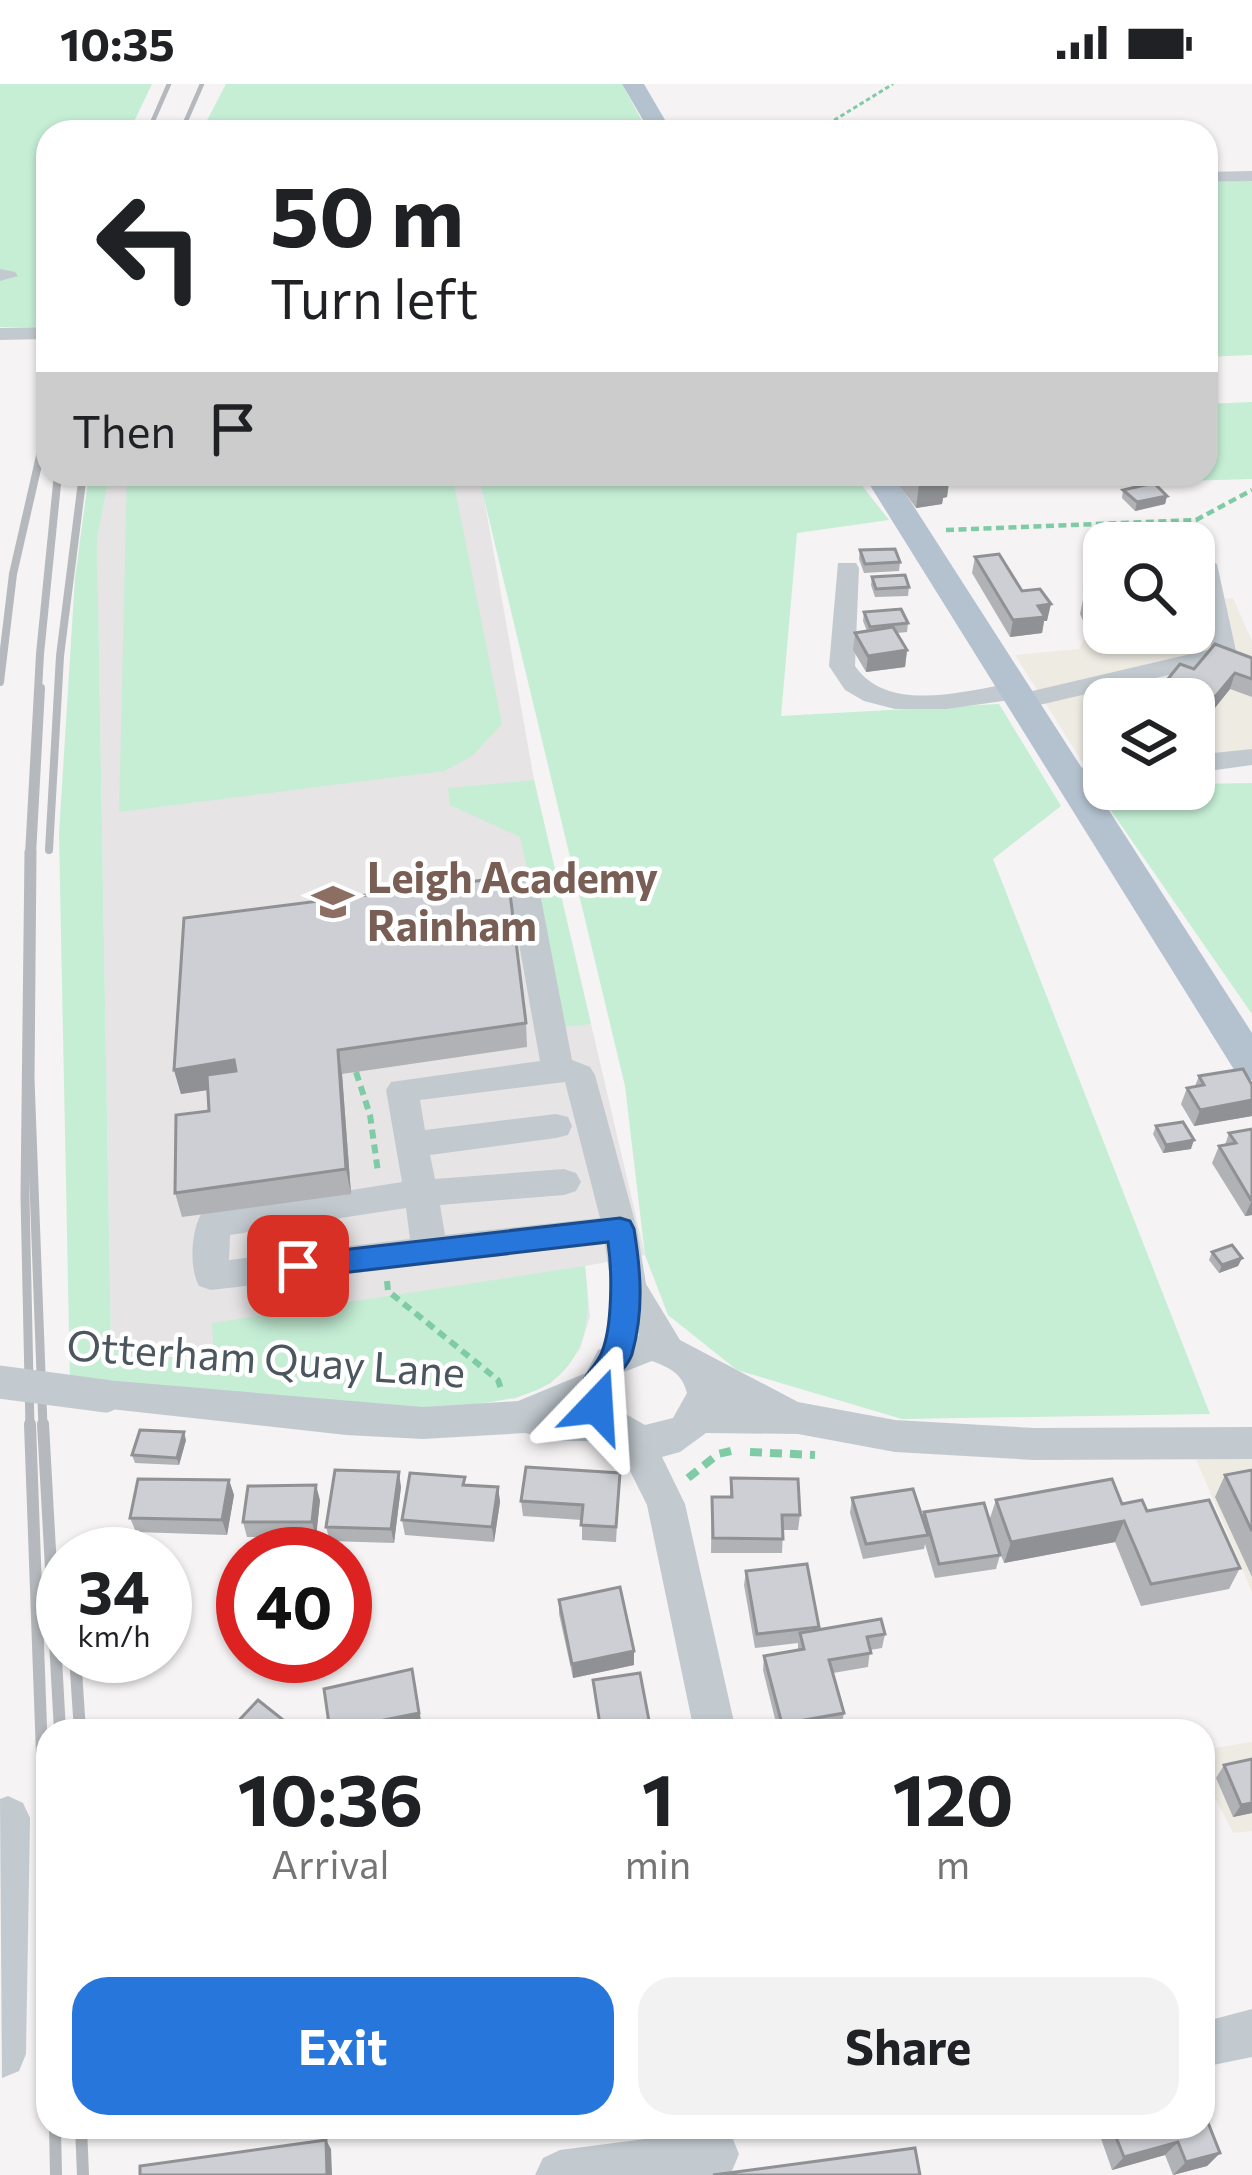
<!DOCTYPE html>
<html lang="en">
<head>
<meta charset="utf-8">
<style>
  :root { --surface:#fff; --page:#f2f2f2; --text:#202124; --muted:#757577; --accent:#2676dc }
  body { margin:0; font-family:Commissioner,sans-serif; background:var(--page); color:var(--text); height:100vh; display:flex; flex-direction:column; font-size:45px; white-space:nowrap }
  * { box-sizing:border-box; margin:0 }
  p { font-size:39px; color:var(--muted) }
  .icon { flex:none; width:66px; height:66px; fill:none; stroke:currentColor; stroke-width:2; stroke-linecap:round; stroke-linejoin:round }
  .map { position:relative; flex:1; overflow:hidden }
  .details { position:absolute; left:36px; top:1635px; width:1179px; height:420px; display:flex; flex-direction:column; background:var(--surface); border-radius:36px; box-shadow:0 3px 9px #0004 }
  .details>* { flex:none }
  .guide { position:absolute; left:36px; top:36px; width:1182px; height:366px; border-radius:36px; box-shadow:0 3px 9px #0004; background:#fff; color:var(--text); overflow:hidden }
  .buttons { position:absolute; left:1083px; top:438px; display:grid; gap:24px }
  .buttons a { display:grid; place-items:center; width:132px; height:132px; border-radius:24px; background:var(--surface); box-shadow:0 3px 9px #0004; font-size:60px }
  .speed { position:absolute; left:36px; top:1443px; display:flex; gap:24px; font-size:60px; font-weight:700; text-align:center }
  .speed>* { display:grid; place-content:center; width:156px; height:156px; border-radius:50%; background:var(--surface); box-shadow:0 3px 9px #0004; line-height:1 }
  .speed small { font-size:30px; font-weight:400 }
  .speed .limit { border:18px solid #d22; background:#fff; color:#111 }
  .pin { position:absolute; display:grid; place-items:center; width:102px; height:102px; color:#fff; margin:-51px; border-radius:24px; box-shadow:0 6px 18px #0006 }
  .me { position:absolute; width:132px; margin:-66px; rotate:20deg; stroke-linejoin:round; filter:drop-shadow(0 0 9px #0008) }
  .turn { display:flex; align-items:center; gap:42px; height:252px; padding:0 36px; font-size:54px }
  .turn .icon { width:156px; height:156px; stroke-width:2.5 }
  .turn b { display:block; font-size:84px; line-height:102px }
  .then { display:flex; align-items:center; height:114px; padding:0 36px; background:#0003; gap:24px; font-size:45px }
  .eta { display:flex; justify-content:space-evenly; align-items:center; height:204px; text-align:center }
  .eta b { font-size:72px; font-weight:700; line-height:84px }
  .button { display:flex; gap:24px; margin-top:auto; padding:24px 36px }
  .button a { flex:1; height:138px; border-radius:36px; background:var(--accent); color:#fff; font-size:48px; font-weight:700; line-height:138px; text-align:center }
  .button a+a { background:var(--page); color:var(--text) }
  .status { display:flex; justify-content:space-between; align-items:center; height:84px; padding:0 60px; background:var(--surface); direction:ltr }
  .status svg { height:33px; fill:currentColor }
  .map>svg:first-child { display:block }
</style>
</head>
<body>
<div class="status"><b>10:35</b><svg viewBox="0 0 49 12"><path d="M0 12V9h3v3zM5 12V6h3v6zM10 12V3h3v9zM15 12V0h3v12zM26 1h20v11H26zM47 4h2v5h-2z"/></svg></div>
<div class="map">
<svg width="1252" height="2091" viewBox="0 0 1252 2091">
  <rect width="100%" height="100%" fill="#f5f3f3"/>
  <!-- commercial -->
  <g fill="#eeebe3">
    <path d="M1233,514L1252,557V666L1194,673V615H1104V685L1088,687L1015,571L1079,565L1103,520L1104,549H1194V516Z"/>
    <path d="M1252,1367V1508L1194,1370Z"/>
    <path d="M1252,1658V1747L1233,1749L1203,1690V1666Z"/>
  </g>
  <!-- education -->
  <path fill="#e6e4e4" d="M110,390H529L532,397L482,403L534,696L645,1171L585,1182L590,1232L580,1265L551,1299L514,1315L111,1263L97,454Z"/>
  <!-- green -->
  <g fill="#c5eed5">
    <path d="M0,0H152L129,48H48V214L35,243H0Z"/>
    <path d="M226,0H622L648,48H201Z"/>
    <path d="M1252,96V271L1206,273V99Z"/>
    <path d="M1252,318V395L1183,397L1172,390H1206V320Z"/>
    <path d="M89,390H110L97,454L111,1263L214,1280L212,1239L585,1182C590,1226 591,1268 551,1298C481,1351 165,1307 70,1299L59,750L75,494Z"/>
    <path d="M127,390H452L502,640L472,672L444,687L119,728Z"/>
    <path d="M586,390H853L889,436L797,449L781,632L999,620L1061,722L993,775L1210,1330L902,1335L737,1286L668,1231L645,1171L625,1002L481,402Z"/>
    <path d="M534,696L591,940L563,943L520,753L450,721L448,704Z"/>
    <path d="M1252,699V930L1094,702L1194,705V700Z"/>
  </g>
  <g fill="none" stroke-linecap="round" stroke-linejoin="round">
    <!-- path-far3 -->
    <path stroke="#7fcba5" stroke-width="3" stroke-dasharray="4.5 3" stroke-linecap="butt" d="M815,48L893,0"/>
    <!-- path-far2 -->
    <path stroke="#7fcba5" stroke-width="4.5" stroke-dasharray="8 4.5" stroke-linecap="butt" d="M946,446L1196,436L1252,406"/>
    <!-- path-far1 -->
    <g stroke="#7fcba5" stroke-width="6" stroke-dasharray="9 6" stroke-linecap="butt">
      <path d="M356,988L370,1031L378,1088"/>
      <path d="M387,1197L388,1207L498,1296L501,1305"/>
    </g>
    <!-- path -->
    <g stroke="#7fcba5" stroke-width="8" stroke-dasharray="12 8" stroke-linecap="butt">
      <path d="M750,1368L815,1371"/>
      <path d="M688,1394L718,1370L731,1367"/>
    </g>
    <!-- minor -->
    <g fill="#c2cad0" fill-rule="evenodd">
      <path d="M1252,87V97L1206,98V88Z"/>
      <path d="M0,185L15,188L18,192L0,197Z"/>
      <path d="M48,243V255L0,256V244Z"/>
      <path d="M1205,473L1217,480L1236,567L1252,572V588L1220,579L1022,625L1013,623L1010,616L946,625H895L864,617L845,606L829,582L838,479H856L859,484L855,582C889,631 965,606 1015,599L1028,608L1212,565L1194,485L1196,475Z"/>
      <path d="M1252,665V681L1194,689V671Z"/>
      <path d="M1104,681V699L1068,703L1054,694L1068,685Z"/>
      <path d="M524,794L539,804L572,976L590,983L595,991L637,1145L646,1200L680,1256L798,1318L895,1336L1034,1344L1252,1343V1375L1034,1376L895,1368L798,1350L706,1349L680,1368L662,1373L685,1420L736,1647H694L647,1421L619,1365L603,1357H554L525,1349L423,1355L346,1351L92,1323L86,1312L92,1301L105,1296L423,1323L518,1317L586,1289L598,1266L639,1251L611,1202L605,1160L211,1206L199,1202C189,1184 191,1148 201,1130L402,1098L386,1006L391,998L540,977L509,804ZM565,998L600,1134L445,1151L440,1121L564,1111L576,1107L581,1098L576,1089L564,1085L435,1095L430,1071L556,1054L568,1051L572,1042L568,1033L556,1030L425,1046L420,1016ZM406,1124L410,1155L229,1176L230,1151ZM652,1277C670,1284 682,1289 687,1309L673,1334L645,1341L622,1328L614,1308L624,1288Z"/>
      <path d="M8,1712L23,1719L30,1734L26,1970L19,1987L2,1994L0,1715Z"/>
      <path d="M1252,1925V1973L1213,1981L1203,1976V1938Z"/>
      <path d="M715,2046L732,2053L739,2070L732,2087L723,2091H535L543,2074L560,2066Z"/>
    </g>
    <!-- major -->
    <g fill="#b4c2cf" fill-rule="evenodd">
      <path d="M622,0H644L672,48H650Z"/>
      <path d="M863,390H893L1252,949V996L1238,992Z"/>
    </g>
    <!-- rail-far3 -->
    <g stroke="#b5b8bc" stroke-width="4.5">
      <path d="M148,48L169,0"/>
      <path d="M181,48L202,0"/>
    </g>
    <!-- rail-far2 -->
    <g stroke="#b5b8bc" stroke-width="8">
      <path d="M0,598L13,490L48,337"/>
      <path d="M49,766L60,572L83,390"/>
      <path d="M29,771L40,570L58,390"/>
      <path d="M32,771L41,604"/>
    </g>
    <!-- rail-far1 -->
    <g stroke="#b5b8bc" stroke-width="9">
      <path d="M29,768L25,1112L30,1343"/>
      <path d="M32,768L30,995L43,1343"/>
    </g>
    <!-- rail -->
    <g stroke="#b5b8bc" stroke-width="12">
      <path d="M30,1340L48,1836"/>
      <path d="M43,1340L60,1647"/>
      <path d="M75,1572L80,1647"/>
      <path d="M55,2043L56,2091"/>
      <path d="M81,2043L83,2091"/>
    </g>
    <!-- minor-bridge -->
    <path stroke="#c2cad0" stroke-width="33" d="M0,1298L105,1312"/>
  </g>
  <!-- wall -->
  <g fill="#b0b2b6">
    <path d="M891,390H950L947,413L943,414L942,420L916,424Z"/>
    <path d="M1123,406L1167,412L1165,420L1135,427L1122,414Z"/>
    <path d="M1194,464L1201,474L1196,490L1194,491Z"/>
    <path d="M860,466L900,478L899,487L864,489L859,475Z"/>
    <path d="M975,473L1022,507L1047,537H1044L1042,549L1010,553L972,489Z"/>
    <path d="M1104,490V544L1087,545L1080,530L1085,506L1094,505L1097,491Z"/>
    <path d="M872,493L909,503L908,512L875,513L871,501Z"/>
    <path d="M1194,506L1210,518L1204,542L1194,543Z"/>
    <path d="M864,528L908,539L907,548L897,549L907,566L905,583L866,588L853,566L855,549L867,547L863,537Z"/>
    <path d="M1252,574V613L1230,605L1210,630L1194,624V615H1169L1162,613L1167,596L1194,585Z"/>
    <path d="M526,939L527,963L342,990L351,1110L182,1133L175,1109L209,1027L208,1006L181,1010L174,986Z"/>
    <path d="M1199,992L1252,1001V1032L1194,1042L1181,1020L1187,1004L1195,1002Z"/>
    <path d="M1156,1042L1191,1065L1163,1069L1153,1050Z"/>
    <path d="M1252,1045V1131L1245,1132L1212,1079L1219,1062L1225,1061L1229,1049Z"/>
    <path d="M1212,1168L1242,1174L1238,1182L1219,1189L1209,1176Z"/>
    <path d="M186,1356L179,1381L135,1379L132,1371Z"/>
    <path d="M1252,1386V1493L1215,1413L1225,1391Z"/>
    <path d="M620,1389L616,1458L582,1456V1436L523,1432L521,1417Z"/>
    <path d="M731,1394L800,1431L798,1446H783L782,1469H711L712,1413H730Z"/>
    <path d="M229,1396L234,1411L227,1451L136,1448L130,1434Z"/>
    <path d="M466,1401L498,1403L500,1418L494,1458L405,1451L402,1436Z"/>
    <path d="M401,1403L394,1459L330,1457L326,1443Z"/>
    <path d="M852,1414L922,1434L924,1428L989,1437L996,1416L1122,1420L1147,1427L1240,1484L1229,1505L1141,1522L1115,1458L1004,1479L996,1458L1000,1471L996,1485L935,1494L925,1460L924,1465L863,1475L850,1429Z"/>
    <path d="M320,1416L316,1453H247L243,1438Z"/>
    <path d="M746,1487L819,1543V1546L885,1550L882,1564L870,1566L868,1583L833,1589L844,1629L841,1643L817,1647H778L763,1586L764,1572L798,1566V1559L755,1564L744,1501Z"/>
    <path d="M559,1516L634,1581L573,1594L559,1530Z"/>
    <path d="M1252,1675V1729L1233,1733L1216,1694L1224,1681Z"/>
    <path d="M1097,2043H1203L1220,2069L1207,2082L1173,2091L1165,2071L1112,2086Z"/>
  </g>
  <!-- shaded-wall -->
  <g fill="#909194">
    <path d="M950,390L947,413L943,414L942,420L916,424L919,400L941,391Z"/>
    <path d="M1167,412L1165,420L1135,427L1137,418Z"/>
    <path d="M1051,520L1047,537H1044L1042,549L1010,553L1013,536L1038,522Z"/>
    <path d="M907,566L905,583L866,588L868,572Z"/>
    <path d="M1235,589L1230,605L1210,630L1215,613Z"/>
    <path d="M338,966L342,990L351,1110L346,1085Z"/>
    <path d="M234,976L240,1001L181,1010L174,986Z"/>
    <path d="M1252,1016V1032L1194,1042L1200,1026Z"/>
    <path d="M1194,1056L1191,1065L1163,1069L1166,1061Z"/>
    <path d="M1252,1116V1131L1245,1132Z"/>
    <path d="M1242,1174L1238,1182L1219,1189L1222,1181Z"/>
    <path d="M184,1348L186,1356L179,1381L177,1374Z"/>
    <path d="M399,1388L401,1403L394,1459L391,1445Z"/>
    <path d="M229,1396L234,1411L227,1451L222,1436Z"/>
    <path d="M316,1401L320,1416L316,1453L312,1438Z"/>
    <path d="M498,1403L500,1418L494,1458L492,1443Z"/>
    <path d="M1124,1437L1115,1458L1004,1479L1011,1458Z"/>
    <path d="M634,1567V1581L573,1594L572,1580Z"/>
    <path d="M412,1585L422,1642L400,1647H334Z"/>
    <path d="M1252,1719V1729L1233,1733L1241,1721Z"/>
    <path d="M326,2056L331,2065L332,2091H327Z"/>
    <path d="M1178,2058L1165,2071L1112,2086L1124,2073Z"/>
    <path d="M1220,2069L1207,2082L1173,2091L1186,2078Z"/>
  </g>
  <!-- building -->
  <g fill="#cdcfd4" stroke="#909194" stroke-width="3">
    <path d="M911,390H945L941,391L945,396L919,400Z"/>
    <path d="M1154,399L1167,412L1137,418L1123,406Z"/>
    <path d="M1185,449L1191,459H1172L1167,451Z"/>
    <path d="M895,465L900,478L865,480L860,466Z"/>
    <path d="M999,470L1022,507L1040,505L1051,520L1038,522L1045,533L1013,536L975,473Z"/>
    <path d="M1104,490V520L1093,521L1085,506L1104,504L1097,491Z"/>
    <path d="M905,491L909,503L876,505L872,493Z"/>
    <path d="M1203,505L1210,518L1194,519V506Z"/>
    <path d="M901,525L908,539L870,543L864,528Z"/>
    <path d="M893,543L907,566L868,572L855,549Z"/>
    <path d="M1215,560L1252,574V595L1235,589L1215,613L1167,596L1180,580L1194,585Z"/>
    <path d="M508,793L526,939L338,966L346,1085L175,1109L176,1031L209,1027L207,991L236,987L234,976L174,986L184,834Z"/>
    <path d="M1243,985L1252,1001V1016L1200,1026L1187,1004L1204,1001L1199,992Z"/>
    <path d="M1183,1038L1194,1056L1166,1061L1156,1042Z"/>
    <path d="M1252,1045V1116H1251L1219,1062L1236,1059L1229,1049Z"/>
    <path d="M1232,1161L1242,1174L1222,1181L1212,1168Z"/>
    <path d="M140,1346L184,1348L177,1374L132,1371Z"/>
    <path d="M526,1383L620,1389L616,1443L581,1441L583,1421L521,1417Z"/>
    <path d="M335,1386L399,1388L391,1445L326,1443Z"/>
    <path d="M1252,1386V1447L1225,1391Z"/>
    <path d="M410,1389L465,1393L463,1401L498,1403L492,1443L402,1436Z"/>
    <path d="M731,1394L798,1395L800,1431H782L783,1455L713,1454L712,1413H732Z"/>
    <path d="M138,1395L229,1396L222,1436L130,1434Z"/>
    <path d="M1112,1395L1122,1420L1142,1416L1147,1427L1209,1416L1240,1484L1151,1500L1124,1437L1011,1458L996,1416Z"/>
    <path d="M316,1401L312,1438H243L248,1402Z"/>
    <path d="M913,1405L928,1451L866,1460L852,1414Z"/>
    <path d="M984,1419L1000,1471L939,1480L924,1428Z"/>
    <path d="M807,1480L819,1543L757,1550L746,1487Z"/>
    <path d="M620,1503L634,1567L572,1580L559,1516Z"/>
    <path d="M881,1535L885,1550L867,1553L871,1569L829,1576L844,1629L782,1640L764,1572L804,1565L800,1549Z"/>
    <path d="M412,1585L419,1629L330,1647L324,1605Z"/>
    <path d="M640,1589L651,1647H601L593,1596Z"/>
    <path d="M258,1616L297,1647H229Z"/>
    <path d="M505,1644V1647H472Z"/>
    <path d="M1252,1675V1719L1241,1721L1224,1681Z"/>
    <path d="M1203,2026L1220,2069L1186,2078L1178,2058L1124,2073L1112,2043H1203Z"/>
    <path d="M326,2056L327,2091H140V2082Z"/>
    <path d="M915,2064L920,2091H713Z"/>
  </g>
  <!-- route -->
  <path fill="#2676dc" stroke="#194d8f" stroke-width="3" d="M620,1134L630,1137L634,1145C641,1188 644,1227 632,1270C628,1283 615,1291 612,1303C608,1314 614,1321 608,1332L597,1336L586,1332L580,1302C586,1290 596,1281 601,1270C613,1244 612,1185 608,1158L298,1194L288,1191L284,1182L288,1174L298,1171Z"/>
  <!-- icons -->
  <defs>
    <g id="school-bare" transform="scale(3.24)"><path d="M0-5L7-2L0 1L-7-2ZM-4 1L0 2.5L4 1V4Q0 6-4 4Z" fill="#8d6e63" stroke="#fff" stroke-width="2.5" paint-order="stroke"/></g>
  </defs>
  <g fill-rule="evenodd">
    <use href="#school-bare" x="333" y="818"/>
  </g>
  <g text-anchor="middle" stroke-width="9" stroke-linejoin="round" paint-order="stroke">
    <!-- education labels -->
    <g font-size="42" font-weight="bold" fill="#785e54" stroke="#fff" text-anchor="start">
      <text x="367" y="809">Leigh Academy<tspan x="367" dy="48">Rainham</tspan></text>
    </g>
    <!-- street labels -->
    <g font-size="42" fill="#4b565f" stroke="#fff">
      <text transform="translate(266 1275) rotate(4)" y="15">Otterham Quay Lane</text>
    </g>
  </g>
</svg>
<div class="buttons">
<a><svg class="icon" aria-label="search" viewBox="0 0 24 24"><circle cx="10" cy="10" r="6"/><path d="M15 15l6 6"/></svg></a>
<a><svg class="icon" aria-label="layers" viewBox="0 0 24 24"><path d="M12 4l9 5-9 5-9-5zM3 14l9 5 9-5"/></svg></a>
</div>
<div class="speed"><div>34<small>km/h</small></div><div class="limit">40</div></div>
<div class="pin" style="left:298px;top:1182px;background:#d93025"><svg class="icon" aria-label="arrive" viewBox="0 0 24 24"><path d="M6 21V4h12l-3 4 3 4H6"/></svg></div>
<svg class="me" style="left:597px;top:1322px" viewBox="-20 -20 40 40"><path d="M0-17L14 15 0 8-14 15z" fill="#2676dc" stroke="#fff" stroke-width="4"/></svg>
<div class="guide">
<div class="turn"><svg class="icon" aria-label="left" viewBox="0 0 24 24"><path d="M17 20v-9H6M10 6l-5 5 5 5"/></svg><div><b>50 m</b>Turn left</div></div>
<div class="then">Then<svg class="icon" aria-label="arrive" viewBox="0 0 24 24"><path d="M6 21V4h12l-3 4 3 4H6"/></svg></div>
</div>
<section class="details">
<div class="eta">
<div><b>10:36</b><p>Arrival</p></div>
<div><b>1</b><p>min</p></div>
<div><b>120</b><p>m</p></div>
</div>
<div class="button"><a>Exit</a><a>Share</a></div>
</section>
</div>
</body>
</html>
